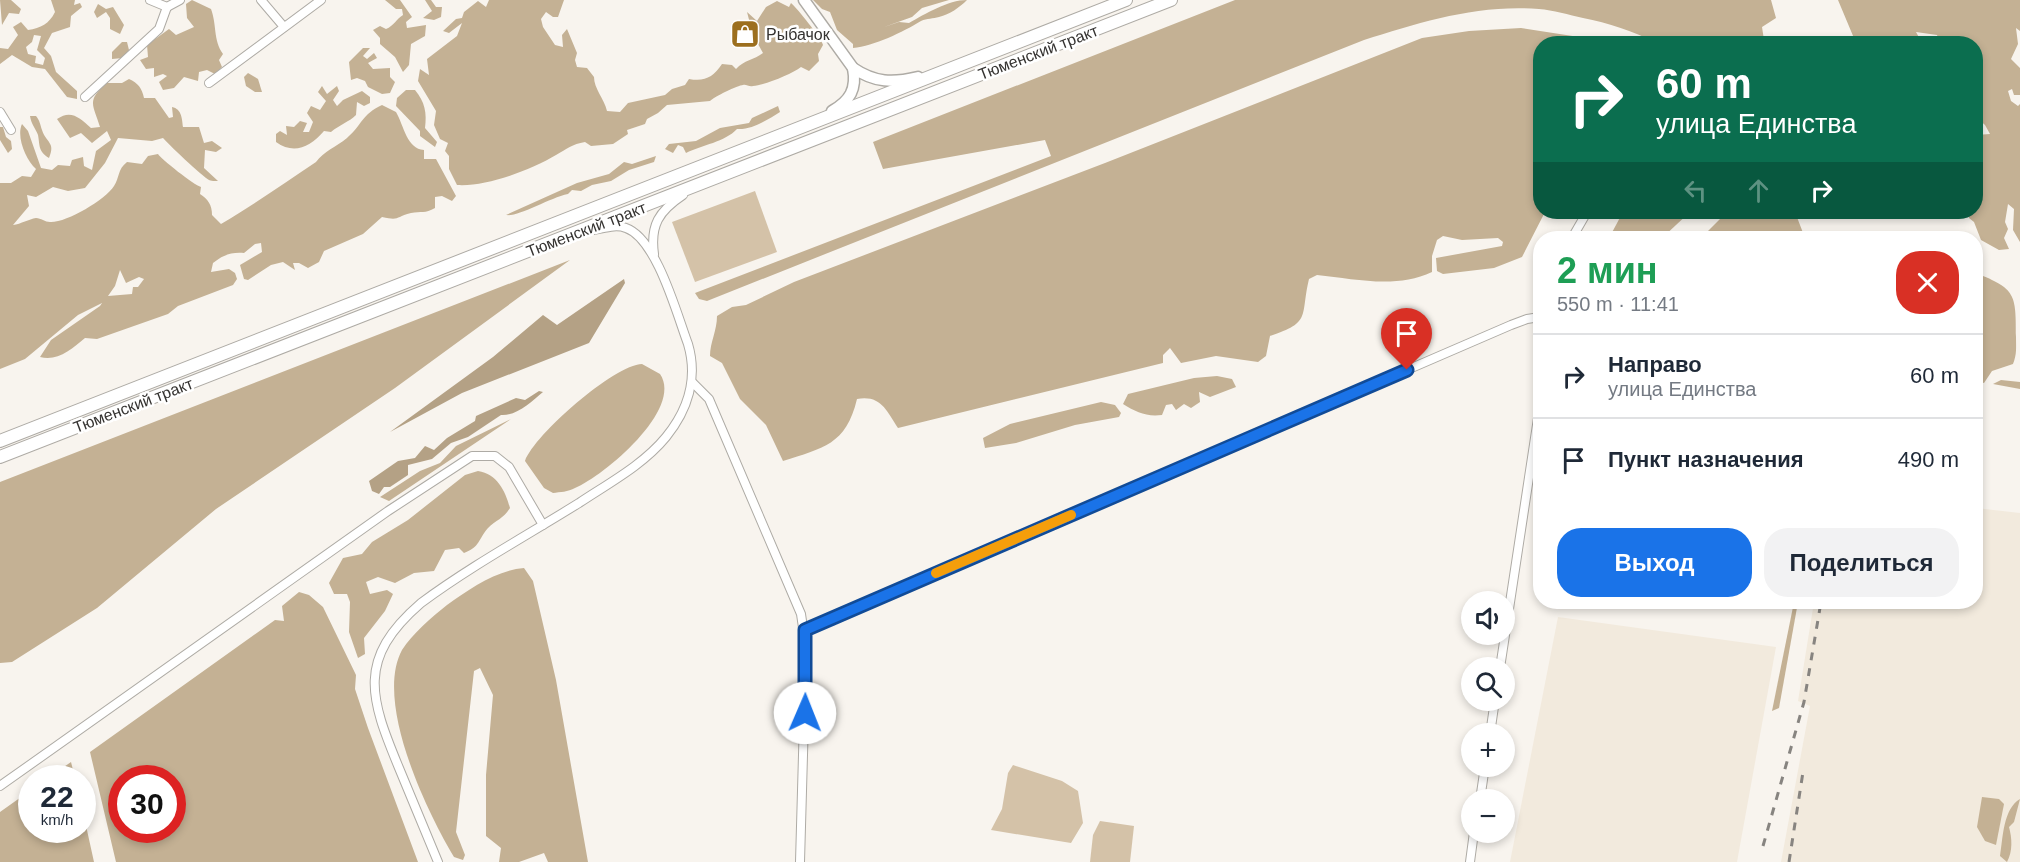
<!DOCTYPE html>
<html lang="ru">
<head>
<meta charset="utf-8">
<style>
  :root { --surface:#fff; --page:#f2f2f3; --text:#1f2937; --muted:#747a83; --line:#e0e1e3; --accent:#1a73e8 }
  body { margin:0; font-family:Helvetica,sans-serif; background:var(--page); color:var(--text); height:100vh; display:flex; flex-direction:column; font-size:22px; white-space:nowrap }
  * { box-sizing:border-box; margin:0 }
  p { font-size:20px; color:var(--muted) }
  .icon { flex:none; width:33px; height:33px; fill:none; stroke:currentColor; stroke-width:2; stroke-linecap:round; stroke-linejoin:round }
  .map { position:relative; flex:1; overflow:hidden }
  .side { position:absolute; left:1533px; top:231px; width:450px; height:378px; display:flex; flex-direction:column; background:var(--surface); border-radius:24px; box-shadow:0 3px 9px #0003 }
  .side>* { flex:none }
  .banner { position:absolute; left:1533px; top:36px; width:450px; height:183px; border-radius:24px; box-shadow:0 3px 9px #0003; background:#0b6e4f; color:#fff; overflow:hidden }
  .fabs { position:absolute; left:1461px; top:591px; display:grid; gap:12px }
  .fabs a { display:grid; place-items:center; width:54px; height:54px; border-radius:50%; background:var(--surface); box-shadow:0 3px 9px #0003; font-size:30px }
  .speed { position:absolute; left:18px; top:765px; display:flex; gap:12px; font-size:30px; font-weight:700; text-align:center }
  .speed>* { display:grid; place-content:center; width:78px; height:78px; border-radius:50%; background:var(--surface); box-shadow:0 3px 9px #0003; line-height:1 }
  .speed small { font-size:15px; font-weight:400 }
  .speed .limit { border:9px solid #d22; background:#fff; color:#111 }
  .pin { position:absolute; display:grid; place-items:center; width:51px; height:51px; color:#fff; margin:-62px -26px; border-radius:50% 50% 50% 0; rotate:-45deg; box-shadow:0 0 6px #0007 }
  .pin .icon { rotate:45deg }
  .me { position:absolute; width:66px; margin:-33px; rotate:1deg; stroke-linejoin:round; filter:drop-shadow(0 0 4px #0008) }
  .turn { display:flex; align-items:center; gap:21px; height:126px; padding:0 24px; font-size:27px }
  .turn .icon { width:78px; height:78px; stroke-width:2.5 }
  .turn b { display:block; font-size:42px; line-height:51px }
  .lanes { display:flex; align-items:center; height:57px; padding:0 24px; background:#0003; justify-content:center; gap:30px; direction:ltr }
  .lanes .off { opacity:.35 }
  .round { display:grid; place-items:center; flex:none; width:63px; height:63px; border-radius:24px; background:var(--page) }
  .headline { display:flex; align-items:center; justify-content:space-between; height:102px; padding:0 24px }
  h1 { font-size:36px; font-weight:700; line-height:45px; color:#1e9e55 }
  .button { display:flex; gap:12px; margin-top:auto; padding:12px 24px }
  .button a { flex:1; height:69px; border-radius:24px; background:var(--accent); color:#fff; font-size:24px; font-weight:700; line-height:69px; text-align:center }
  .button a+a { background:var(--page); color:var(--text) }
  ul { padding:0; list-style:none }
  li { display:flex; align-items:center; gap:18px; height:84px; padding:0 24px; border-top:2px solid var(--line) }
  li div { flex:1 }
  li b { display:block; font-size:22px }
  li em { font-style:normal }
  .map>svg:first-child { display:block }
</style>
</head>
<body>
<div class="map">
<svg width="2020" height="862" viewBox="0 0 2020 862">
  <rect width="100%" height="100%" fill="#f8f4ee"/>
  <!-- built -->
  <g fill="#f2eadd">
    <path d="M1976,508L2020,513V862H1781L1810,706L1798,701L1814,602H1976Z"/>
    <path d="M1558,617L1776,647L1737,862H1510Z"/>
  </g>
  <!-- green -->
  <g fill="#d4c2a8">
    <path d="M755,191L777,252L695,282L672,222Z"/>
    <path d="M1013,765L1062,781L1078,791L1083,823L1071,843L991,830L1002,809L1008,773Z"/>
    <path d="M1100,821L1134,826L1130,862H1090L1093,835Z"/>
  </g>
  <!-- forest -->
  <g fill="#c4b194" fill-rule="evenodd">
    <path d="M0,0H11L21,9L19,14L9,13L2,25Z"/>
    <path d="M51,0H75L74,5L80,3L82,7L71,16L70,27L52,33L44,48L51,56L56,72L77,91V99L67,97L45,69L32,67L12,55L0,64V48L8,49L18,35L13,27L21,22L28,30C41,28 49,24 55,12ZM34,35L41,36L37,50L45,58L43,65L35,63L36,56L28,54L26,47L32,42Z"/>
    <path d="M192,0L211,9C217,25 213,40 223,54L219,60L222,67L215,74L207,70L199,72L198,81L184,77L174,88L163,90L159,82L167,76L163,74L154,77V68L146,69L140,60L148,57L147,45L169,29L176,35L194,27L187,18L186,4Z"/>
    <path d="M385,0H400L412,17L406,22L407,28L426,25L425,36L411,44L409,65L403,72L395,57L380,44V38L373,30L380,26L386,29C394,26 396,19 403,15L402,9H396Z"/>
    <path d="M425,0H431L436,7H442L441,17L434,20L423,18L432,11Z"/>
    <path d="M489,0H564L558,17H553L546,12L541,19L543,27L555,45L563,47L562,35L567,29L577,53L575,60L577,67L587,68L594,77C594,89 604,98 607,111L620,112L628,103L665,95L672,89L685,85L689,79C705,82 713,77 722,64L732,65L736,69C744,60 754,60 763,53L753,35L747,12L757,21L766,7L777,1L789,7L791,3C797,8 822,39 823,45L818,54L819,61L809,71L801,67C792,74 765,85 753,86C749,87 746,84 743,85C738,85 714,97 710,101L667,105L658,113L647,119L645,124L627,130L628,134L613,144L591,146L585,142C572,144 567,149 556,155C531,170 486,187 457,185L449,169V156L445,151L448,143L440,139L434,125L436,111L418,81L420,69L429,75L427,59L457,36L462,23L449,33L443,31L456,19L462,18L464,12L478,1L486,7Z"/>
    <path d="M813,0H949L922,8L912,17L884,27L899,22L909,23C925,14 948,0 967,0C959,8 950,14 939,17C933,19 927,18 921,21C903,32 874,46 853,48V44L837,30L830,12L822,9Z"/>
    <path d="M1235,0H1771L1776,18L1762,27L1764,40L1769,44L1656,43C1634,31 1608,23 1583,18C1569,15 1553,10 1539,9C1478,4 1420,22 1364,40L707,301L699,299L695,293L1051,156L1045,140L883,169L873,142Z"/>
    <path d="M1838,0H2020V31L2016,28L2018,44L2011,59L2020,68V95H2014L2012,89L2008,91L2011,101L2018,106L2020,104V242L2013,230L2014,209L2008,204L2005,222L2008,229L2004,238L2009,249L1999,250L1981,240L1974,222L1969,218V212H1976V125V135L1990,134L1985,125L1976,117V44L1940,43L1937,35L1916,32L1922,43H1856Z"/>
    <path d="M98,4L106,9L113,7L124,25L120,34L110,29V18L106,12L97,18L94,12Z"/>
    <path d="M1521,28L1579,37L1599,43L1540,44V212H1545L1522,257L1494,268L1443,274L1437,271L1436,258L1502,246L1503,242L1498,238L1462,240L1443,236L1437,240L1432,256V272C1396,289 1356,279 1317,275L1309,279C1300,317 1312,322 1270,336L1266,356L1258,362L1216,356L1181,363L1170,348L1163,355V363L898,428C886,410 881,395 857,399C846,445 823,448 783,461L766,425L740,399L722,363L710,356C710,342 717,331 717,316L732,307L746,305L794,282L1105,163L1422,38L1469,31Z"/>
    <path d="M122,42H127L129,50L123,58L112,59V52Z"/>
    <path d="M363,48H370L363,56L367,59L374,53L377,58L368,63L373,69L390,68V77L395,82L390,93L382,94L368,87L365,81L357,78L351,80L349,62Z"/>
    <path d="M248,73L258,79L262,92H255L246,86L244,77Z"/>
    <path d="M129,79C138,83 142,88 144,98H155L169,118L173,117L172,107C182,109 182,119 183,127H199L204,143L212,141L222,148L216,152L205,150L204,168L218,181C216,181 210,181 209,180C203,177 166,142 163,138L152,141L118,138L105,163L85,188L68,191L53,187L36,197L27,195L29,206L13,225C21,224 29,219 36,218C41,218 45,222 50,222C66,223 105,200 114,186C120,177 117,170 127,162L142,164L148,156L158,154C161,159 194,185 201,187L200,194C208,199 212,205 212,215L221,224C254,205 284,183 316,162C324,151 336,147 347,138C362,125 362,114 382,105L396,112C404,126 407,149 424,150V159H436L456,196L452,201L442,196L435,197V208C425,214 421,211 411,213C395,217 400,221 382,217L363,234L324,251L319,262L308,268L299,263H293L295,270L283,262L271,265L248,280L244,279L240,265L262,252L261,243L255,244L244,253C231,252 223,255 213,263L211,272L229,269L235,273L237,279L233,285L178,306L168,314L97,339L85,338C72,349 57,362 40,357L51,340L100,306L102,303L78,315L25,359L0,369V183H11L22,176L31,177L36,169C26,160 16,137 22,124L28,131L41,168L52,170L58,165L70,166L72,160L83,157L84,166L92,170L96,151L111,140L107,131L92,143L81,133L70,138L57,119C71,109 80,118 91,128L100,127C93,104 86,101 107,83H122ZM120,270L126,283L139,277L144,279L138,287H133L132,294L108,296L115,286Z"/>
    <path d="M322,86L327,94L337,86L339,91L333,100L337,106L343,100L362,91L370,97V103L364,106L357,102L356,115C349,122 339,125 331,132L324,131C310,147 294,155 276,142V134L280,131L287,135L286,126L294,127L300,121L307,123L303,132H309L313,122L307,113L311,106L320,110L326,101L318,92Z"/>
    <path d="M406,90H415C425,102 427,113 425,128L437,142L435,147L420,136V131L396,106L397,98Z"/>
    <path d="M778,106L780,112C767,120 752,130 737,129C725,142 702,145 686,153L683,147L678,145L673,153L665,149L669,144L696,141L720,128L749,123L752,118Z"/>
    <path d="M30,116H36C40,121 40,124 42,130C46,143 56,142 49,158C38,151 40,146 38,135C36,129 31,124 30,116Z"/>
    <path d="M0,127H3L6,137L11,141L12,149L8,153L0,140Z"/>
    <path d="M656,156L654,162L629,170L611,181L592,185L581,191L572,190L568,194C549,198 519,217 506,215L577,183L609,174L624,162L632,164Z"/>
    <path d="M1623,212H1690L1662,238H1609Z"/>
    <path d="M1717,212H1795L1805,238H1701L1723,216L1724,212Z"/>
    <path d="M570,260L395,388L216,509L97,608L12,662L0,663V482Z"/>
    <path d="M1976,273C2016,289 2016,294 2016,337C2016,348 2017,354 2013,364L1992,371L1984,383L1976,381Z"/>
    <path d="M642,364L660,374C684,409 604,476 575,488C568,492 560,492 553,493L544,488L525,461C535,434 614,365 642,364Z"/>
    <path d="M1217,376L1232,379L1236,387L1210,397L1199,392L1200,402L1191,408L1184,404L1176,410L1172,404L1166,405L1162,415C1146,417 1136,412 1123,404L1128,394L1194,378Z"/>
    <path d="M2001,380L2020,382V389L1993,384Z"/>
    <path d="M1101,402L1115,405L1121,413L1119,417L1075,425L1016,443L985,448L983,438L1010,424Z"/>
    <path d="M511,419L389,501L380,497L420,471L440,463L456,446Z"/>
    <path d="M478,471C497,474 505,490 510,508C503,519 496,520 488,528C477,541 481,546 464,553L459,548L445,550L434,571L414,573L395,583L378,577L366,582L370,594L387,590L393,594L385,611L364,638L365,654L358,658L349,632L350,602L347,594H334L329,583L343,558L362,554L372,542L408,520L465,475Z"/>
    <path d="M524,568L533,581L556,680L588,862H548L544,853L519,862H499L501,848L486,836V775L493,695L480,668L474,671L456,832L465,855L463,860L454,857C427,812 374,702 402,650C412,634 432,617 447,605C469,589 497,570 524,568Z"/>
    <path d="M299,592L309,595L323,607L356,675L355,689L368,728L418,862H116L90,752L275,620L284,621L282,606ZM122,778H172V830H122Z"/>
    <path d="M1794,602H1798L1779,708L1772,711Z"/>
    <path d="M71,762L75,778H48Z"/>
    <path d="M31,790L32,830H82L83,812L94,862H0V812Z"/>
    <path d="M1982,797L1999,799L2004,804L1996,845L1985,841L1977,827Z"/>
    <path d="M2020,799L2014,822L2009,827C2012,838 2013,851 2007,862L2000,856C2003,838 2003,809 2020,799Z"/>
  </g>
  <!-- water -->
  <g fill="#b4a185">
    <path d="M624,279L625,283L589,343L462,393L390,432L493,357L543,315L557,325Z"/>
    <path d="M539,391L543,392C531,402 517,416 501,415L468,437L451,443L432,459L408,465V475L390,487H384L379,494L372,491L369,481L398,461L415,458L425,446L434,450L447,438L475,421L476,416L516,398L525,400Z"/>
  </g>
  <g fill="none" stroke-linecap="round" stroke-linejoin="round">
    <!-- street casing -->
    <g stroke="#aeaba5" stroke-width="10">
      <g id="street">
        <path d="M150,0L167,7"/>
        <path d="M261,0L284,27"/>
        <path d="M167,7L180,0"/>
        <path d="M209,83L321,0"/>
        <path d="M85,97L159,29L167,7"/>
        <path d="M0,112L11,130"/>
        <path d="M1572,238L1587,212"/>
        <path d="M654,254C650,225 659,211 683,195"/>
        <path d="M692,382L709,399L801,614L806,648L800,862"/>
        <path d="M805,630L1511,325L1527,319L1540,317"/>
        <path d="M1500,668L1540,405"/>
        <path d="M1490,734L1495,700"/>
        <path d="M0,786L388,511L472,456H495L509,467L543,525"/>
        <path d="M1480,800L1485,766"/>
        <path d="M438,862C425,831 412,799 399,768C370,698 356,659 421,603C471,566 526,536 579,503C609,483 643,465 666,437C688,410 698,378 688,344C677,315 657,239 626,228C616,224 605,228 594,230"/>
        <path d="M1470,862L1474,832"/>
      </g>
    </g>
    <!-- secondary casing -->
    <g stroke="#aeaba5" stroke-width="13">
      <g id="secondary">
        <path d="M804,0L853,68C875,83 893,83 918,77"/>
        <path d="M832,111C850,101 857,89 853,68"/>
      </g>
    </g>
    <!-- primary casing -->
    <g stroke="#aeaba5" stroke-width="14">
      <g id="primary">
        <path d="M0,441L1126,0"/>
        <path d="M0,457L1171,0"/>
      </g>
    </g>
    <!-- street -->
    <use href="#street" stroke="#fff" stroke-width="8"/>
    <!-- secondary -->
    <use href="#secondary" stroke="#fff" stroke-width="10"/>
    <!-- primary -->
    <use href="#primary" stroke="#fff" stroke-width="12"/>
    <!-- rail -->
    <g stroke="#878480" stroke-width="3" stroke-dasharray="8 8" stroke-linecap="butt">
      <path d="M1763,846L1804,702L1821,602"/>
      <path d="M1789,862L1803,772"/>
    </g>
  </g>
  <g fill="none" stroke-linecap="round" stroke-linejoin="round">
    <!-- route casing -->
    <g stroke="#114b97" stroke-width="15">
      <path id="route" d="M805,713V630L1407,370"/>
    </g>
    <!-- route -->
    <use href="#route" stroke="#1a73e8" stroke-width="10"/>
    <!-- slow -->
    <path stroke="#f59e0b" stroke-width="10" d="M936,573L1071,515"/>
  </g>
  <!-- icons -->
  <defs>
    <g id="shop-square" transform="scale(1.5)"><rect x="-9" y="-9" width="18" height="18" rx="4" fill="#9c6f1f" stroke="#fff"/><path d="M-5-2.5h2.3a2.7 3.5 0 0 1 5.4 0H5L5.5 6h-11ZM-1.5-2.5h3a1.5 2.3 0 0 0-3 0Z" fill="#fff"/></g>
  </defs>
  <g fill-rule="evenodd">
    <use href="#shop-square" x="745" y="34"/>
  </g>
  <g text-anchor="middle" stroke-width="5" stroke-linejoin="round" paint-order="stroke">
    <!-- poi labels -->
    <g font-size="16" fill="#353331" stroke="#fff" text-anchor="start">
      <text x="766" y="40">Рыбачок</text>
    </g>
    <!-- street labels -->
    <g font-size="16" fill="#353331" stroke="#fff">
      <text transform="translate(1038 52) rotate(-21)" y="6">Тюменский тракт</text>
      <text transform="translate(586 229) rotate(-21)" y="6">Тюменский тракт</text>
      <text transform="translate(133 405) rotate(-21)" y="6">Тюменский тракт</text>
    </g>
  </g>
</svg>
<div class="fabs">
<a><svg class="icon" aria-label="sound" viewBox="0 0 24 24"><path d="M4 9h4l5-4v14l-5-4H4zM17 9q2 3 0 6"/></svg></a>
<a><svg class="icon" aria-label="search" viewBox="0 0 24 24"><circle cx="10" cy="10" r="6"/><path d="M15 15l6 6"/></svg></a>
<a>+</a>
<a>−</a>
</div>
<div class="speed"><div>22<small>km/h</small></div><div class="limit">30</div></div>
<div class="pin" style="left:1407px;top:370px;background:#d93025"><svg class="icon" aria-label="arrive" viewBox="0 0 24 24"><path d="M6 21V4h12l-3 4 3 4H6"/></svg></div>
<svg class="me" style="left:805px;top:713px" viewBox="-20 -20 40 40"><circle r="19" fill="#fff"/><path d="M0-13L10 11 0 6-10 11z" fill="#1a73e8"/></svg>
<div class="banner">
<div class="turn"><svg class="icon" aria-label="right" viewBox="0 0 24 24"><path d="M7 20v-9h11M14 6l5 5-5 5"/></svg><div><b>60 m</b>улица Единства</div></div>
<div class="lanes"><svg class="icon off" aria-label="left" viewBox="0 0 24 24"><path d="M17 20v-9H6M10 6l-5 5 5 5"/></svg><svg class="icon off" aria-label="ahead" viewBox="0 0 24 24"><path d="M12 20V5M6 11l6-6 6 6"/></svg><svg class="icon" aria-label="right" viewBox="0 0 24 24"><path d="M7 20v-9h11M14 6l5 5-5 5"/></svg></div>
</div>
<section class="side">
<div class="headline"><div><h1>2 мин</h1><p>550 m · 11:41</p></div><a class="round" style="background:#d93025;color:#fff"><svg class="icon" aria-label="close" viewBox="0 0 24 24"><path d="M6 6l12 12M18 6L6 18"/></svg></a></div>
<ul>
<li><svg class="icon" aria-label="right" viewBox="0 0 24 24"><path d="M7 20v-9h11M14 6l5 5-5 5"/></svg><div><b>Направо</b><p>улица Единства</p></div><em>60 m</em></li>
<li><svg class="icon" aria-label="arrive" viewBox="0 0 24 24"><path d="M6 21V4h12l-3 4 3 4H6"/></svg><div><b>Пункт назначения</b></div><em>490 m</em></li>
</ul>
<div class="button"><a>Выход</a><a>Поделиться</a></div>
</section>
</div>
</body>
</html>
